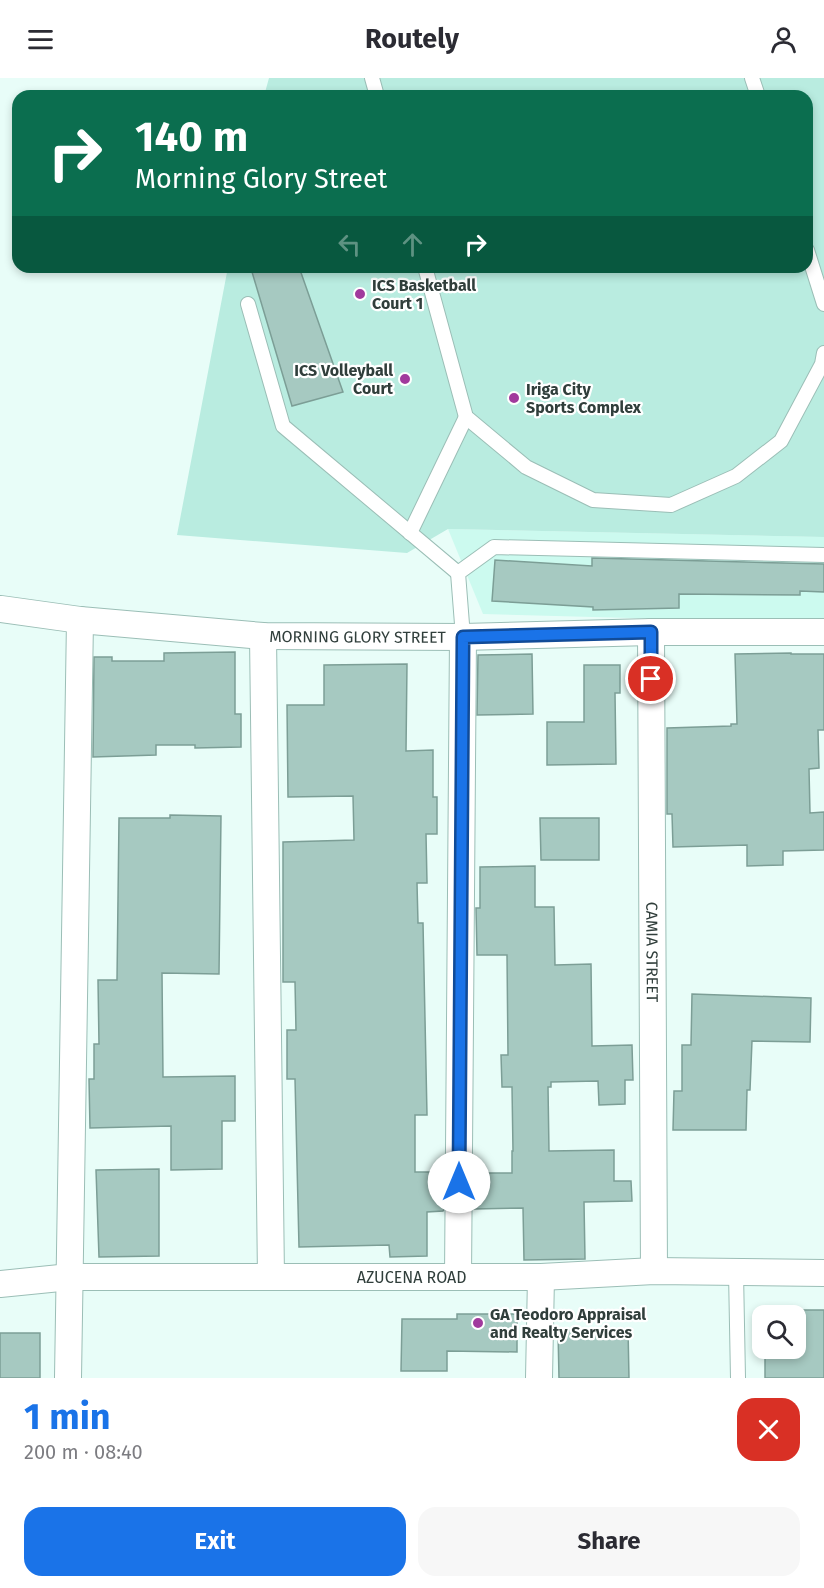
<!DOCTYPE html>
<html lang="en">
<head>
<meta charset="utf-8">
<style>
  :root { --surface:#fff; --page:#f7f7f7; --text:#2b2b33; --muted:#7c7c81; --accent:#1a73e8 }
  body { margin:0; font-family:"Fira Sans",sans-serif; background:var(--page); color:var(--text); height:100vh; display:flex; flex-direction:column; font-size:22px; white-space:nowrap }
  * { box-sizing:border-box; margin:0 }
  p { font-size:20px; color:var(--muted) }
  .icon { flex:none; width:33px; height:33px; fill:none; stroke:currentColor; stroke-width:2; stroke-linecap:round; stroke-linejoin:round }
  .map { position:relative; height:1300px; overflow:hidden }
  .side { display:flex; flex-direction:column; background:var(--surface); flex:1 }
  .side>* { flex:none }
  .hud { position:absolute; left:12px; top:12px; width:801px; height:183px; border-radius:18px; box-shadow:0 3px 9px #0003; background:#0b6e4f; color:#fff; overflow:hidden }
  .fabs { position:absolute; left:752px; top:1227px; display:grid; gap:12px }
  .fabs a { display:grid; place-items:center; width:54px; height:54px; border-radius:12px; background:var(--surface); box-shadow:0 3px 9px #0003; font-size:30px }
  .pin { position:absolute; display:grid; place-items:center; width:51px; height:51px; color:#fff; margin:-26px; border:3px solid #fff; border-radius:50%; box-shadow:0 2px 6px #0007 }
  .me { position:absolute; width:66px; margin:-33px; rotate:0deg; stroke-linejoin:round; filter:drop-shadow(0 0 4px #0008) }
  .turn { display:flex; align-items:center; gap:21px; height:126px; padding:0 24px; font-size:27px }
  .turn .icon { width:78px; height:78px; stroke-width:2.5 }
  .turn b { display:block; font-size:42px; line-height:51px }
  .lanes { display:flex; align-items:center; height:57px; padding:0 24px; background:#0003; justify-content:center; gap:30px; direction:ltr }
  .lanes .off { opacity:.35 }
  .round { display:grid; place-items:center; flex:none; width:63px; height:63px; border-radius:18px; background:var(--page) }
  .summary { display:flex; align-items:center; justify-content:space-between; height:102px; padding:0 24px }
  h1 { font-size:36px; font-weight:700; line-height:45px; color:var(--accent) }
  .primary-button { display:flex; gap:12px; margin-top:auto; padding:12px 24px }
  .primary-button a { flex:1; height:69px; border-radius:18px; background:var(--accent); color:#fff; font-size:24px; font-weight:700; line-height:69px; text-align:center }
  .primary-button a+a { background:var(--page); color:var(--text) }
  header { display:flex; justify-content:space-between; align-items:center; height:78px; padding:0 24px; background:var(--surface); font-size:27px; font-weight:700 }
  .map>svg:first-child { display:block }
</style>
</head>
<body>
<header><svg class="icon" aria-label="menu" viewBox="0 0 24 24"><path d="M4 6h16M4 12h16M4 18h16"/></svg>Routely<svg class="icon" aria-label="person" viewBox="0 0 24 24"><circle cx="12" cy="8" r="4"/><path d="M4 21q1-7 8-7t8 7"/></svg></header>
<div class="map">
<svg width="824" height="1300" viewBox="0 0 824 1300">
  <rect width="100%" height="100%" fill="#e8fdf8"/>
  <!-- built -->
  <path fill="#ccfaef" d="M448,451L824,459V545L483,536Z"/>
  <!-- green -->
  <path fill="#b9ece0" d="M269,0H824V459L448,451L407,475L177,457L228,189H807V18H264Z"/>
  <!-- building -->
  <g fill="#a6c9c1" stroke="#7c9e96" stroke-width="1.5">
    <path d="M265,189H299L343,314L292,328L252,194Z"/>
    <path d="M592,480L824,486V514L800,513V517L679,516V530L593,532V529L492,523L495,482L592,488Z"/>
    <path d="M235,574V636H241V669L195,670V667H156V677L93,679L94,579H112V583H164V575Z"/>
    <path d="M791,575V576H824V652H818L819,690L809,691L810,735L824,734V772L783,773V787L747,788V767L673,769L672,736H667V650L731,648V646H737L735,576Z"/>
    <path d="M532,576L533,636L477,637L478,577Z"/>
    <path d="M407,586L406,673L433,672V719H437V756H426L427,805H417L418,845H423L427,1037H415V1094H443L444,1131L443,1133L427,1134V1178L390,1179L389,1167L299,1169L295,1001H287V952H296L295,904H283V764L354,762L353,718L288,719L287,627H324V587Z"/>
    <path d="M584,587H620V615H615L616,686L547,687V644H584Z"/>
    <path d="M170,737L221,738L219,896L162,895L163,999L235,998V1043H222V1091L171,1092V1048L90,1050L89,1001H94V966H99L98,902H117L119,740H170Z"/>
    <path d="M540,740H599V782H541Z"/>
    <path d="M535,788V829H554L555,887L591,886L592,968L632,967L633,1002H625V1026L599,1027L598,1003L551,1004V1009H548L549,1073L614,1072V1103H631L632,1123L584,1124L585,1181L524,1182L523,1130L474,1131V1095H512V1073H513L512,1009H502L501,977H508L507,877H477L476,830H480V789Z"/>
    <path d="M692,916L811,920L810,964L752,963L750,1012H747L746,1052H673L674,1013H682V967H691Z"/>
    <path d="M159,1091V1178L99,1179L96,1092Z"/>
    <path d="M804,1232H824V1300H765V1270H795V1264H803Z"/>
    <path d="M457,1236H517V1274L447,1273V1293H401L402,1241H457Z"/>
    <path d="M628,1251L629,1300H559L558,1252Z"/>
    <rect x="0" y="1255" width="40" height="45"/>
  </g>
  <g fill="none" stroke-linecap="round" stroke-linejoin="round">
    <!-- lane casing -->
    <g stroke="#9bbeb6" stroke-width="16">
      <g id="lane">
        <path d="M372,0L377,18"/>
        <path d="M752,0L758,18"/>
        <path d="M807,172L824,226"/>
        <path d="M425,189L466,339L526,389L593,422L671,427L736,398L781,363L822,286L824,275"/>
        <path d="M248,226L283,348L458,495"/>
        <path d="M410,455L466,339"/>
        <path d="M463,559L458,495L494,469L824,477"/>
        <path d="M736,1194L738,1300"/>
      </g>
    </g>
    <!-- street casing -->
    <g stroke="#9bbeb6" stroke-width="28">
      <g id="street">
        <path id="s1" d="M1,531L80,542L263,558L463,559L651,554H824"/>
        <path id="s2" d="M651,554L654,1193"/>
        <path d="M263,558L271,1199"/>
        <path d="M458,1199L463,559"/>
        <path id="s3" d="M0,1206L70,1199H541L654,1193L824,1195"/>
        <path d="M68,1300L80,542"/>
        <path d="M539,1300L541,1199"/>
      </g>
    </g>
    <!-- lane -->
    <use href="#lane" stroke="#fff" stroke-width="14"/>
    <!-- street -->
    <use href="#street" stroke="#fff" stroke-width="26"/>
  </g>
  <g fill="none" stroke-linecap="round" stroke-linejoin="round">
    <!-- route casing -->
    <g stroke="#114b97" stroke-width="15">
      <path id="route" d="M459,1104L463,559L651,554V601"/>
    </g>
    <!-- route -->
    <use href="#route" stroke="#1a73e8" stroke-width="10"/>
  </g>
  <!-- markers -->
  <g fill="#a13a9d" stroke="#fff" stroke-width="2">
    <circle cx="360" cy="216" r="6"/>
    <circle cx="405" cy="301" r="6"/>
    <circle cx="514" cy="320" r="6"/>
    <circle cx="478" cy="1245" r="6"/>
  </g>
  <g text-anchor="middle" stroke-width="4.5" stroke-linejoin="round" paint-order="stroke">
    <!-- poi labels -->
    <g font-size="16" font-weight="bold" fill="#303e3b" stroke="#fff" text-anchor="start">
      <text x="372" y="213">ICS Basketball<tspan x="372" dy="18">Court 1</tspan></text>
      <text x="393" y="298" text-anchor="end">ICS Volleyball<tspan x="393" dy="18">Court</tspan></text>
      <text x="526" y="317">Iriga City<tspan x="526" dy="18">Sports Complex</tspan></text>
      <text x="490" y="1242">GA Teodoro Appraisal<tspan x="490" dy="18">and Realty Services</tspan></text>
    </g>
    <!-- street labels -->
    <g font-size="16" fill="#303e3b" stroke="#fff">
      <text dy="6" stroke="none"><textPath href="#s1" startOffset="358">MORNING GLORY STREET</textPath></text>
      <text dy="6" stroke="none"><textPath href="#s2" startOffset="320">CAMIA STREET</textPath></text>
      <text dy="6" stroke="none"><textPath href="#s3" startOffset="412">AZUCENA ROAD</textPath></text>
    </g>
  </g>
</svg>
<div class="fabs">
<a><svg class="icon" aria-label="search" viewBox="0 0 24 24"><circle cx="10" cy="10" r="6"/><path d="M15 15l6 6"/></svg></a>
</div>
<div class="pin" style="left:651px;top:601px;background:#d93025"><svg class="icon" aria-label="arrive" viewBox="0 0 24 24"><path d="M6 21V4h12l-3 4 3 4H6"/></svg></div>
<svg class="me" style="left:459px;top:1104px" viewBox="-20 -20 40 40"><circle r="19" fill="#fff"/><path d="M0-13L10 11 0 6-10 11z" fill="#1a73e8"/></svg>
<div class="hud">
<div class="turn"><svg class="icon" aria-label="right" viewBox="0 0 24 24"><path d="M7 20v-9h11M14 6l5 5-5 5"/></svg><div><b>140 m</b>Morning Glory Street</div></div>
<div class="lanes"><svg class="icon off" aria-label="left" viewBox="0 0 24 24"><path d="M17 20v-9H6M10 6l-5 5 5 5"/></svg><svg class="icon off" aria-label="ahead" viewBox="0 0 24 24"><path d="M12 20V5M6 11l6-6 6 6"/></svg><svg class="icon" aria-label="right" viewBox="0 0 24 24"><path d="M7 20v-9h11M14 6l5 5-5 5"/></svg></div>
</div>
</div>
<section class="side">
<div class="summary"><div><h1>1 min</h1><p>200 m · 08:40</p></div><a class="round" style="background:#d93025;color:#fff"><svg class="icon" aria-label="close" viewBox="0 0 24 24"><path d="M6 6l12 12M18 6L6 18"/></svg></a></div>
<div class="primary-button"><a>Exit</a><a>Share</a></div>
</section>
</body>
</html>
